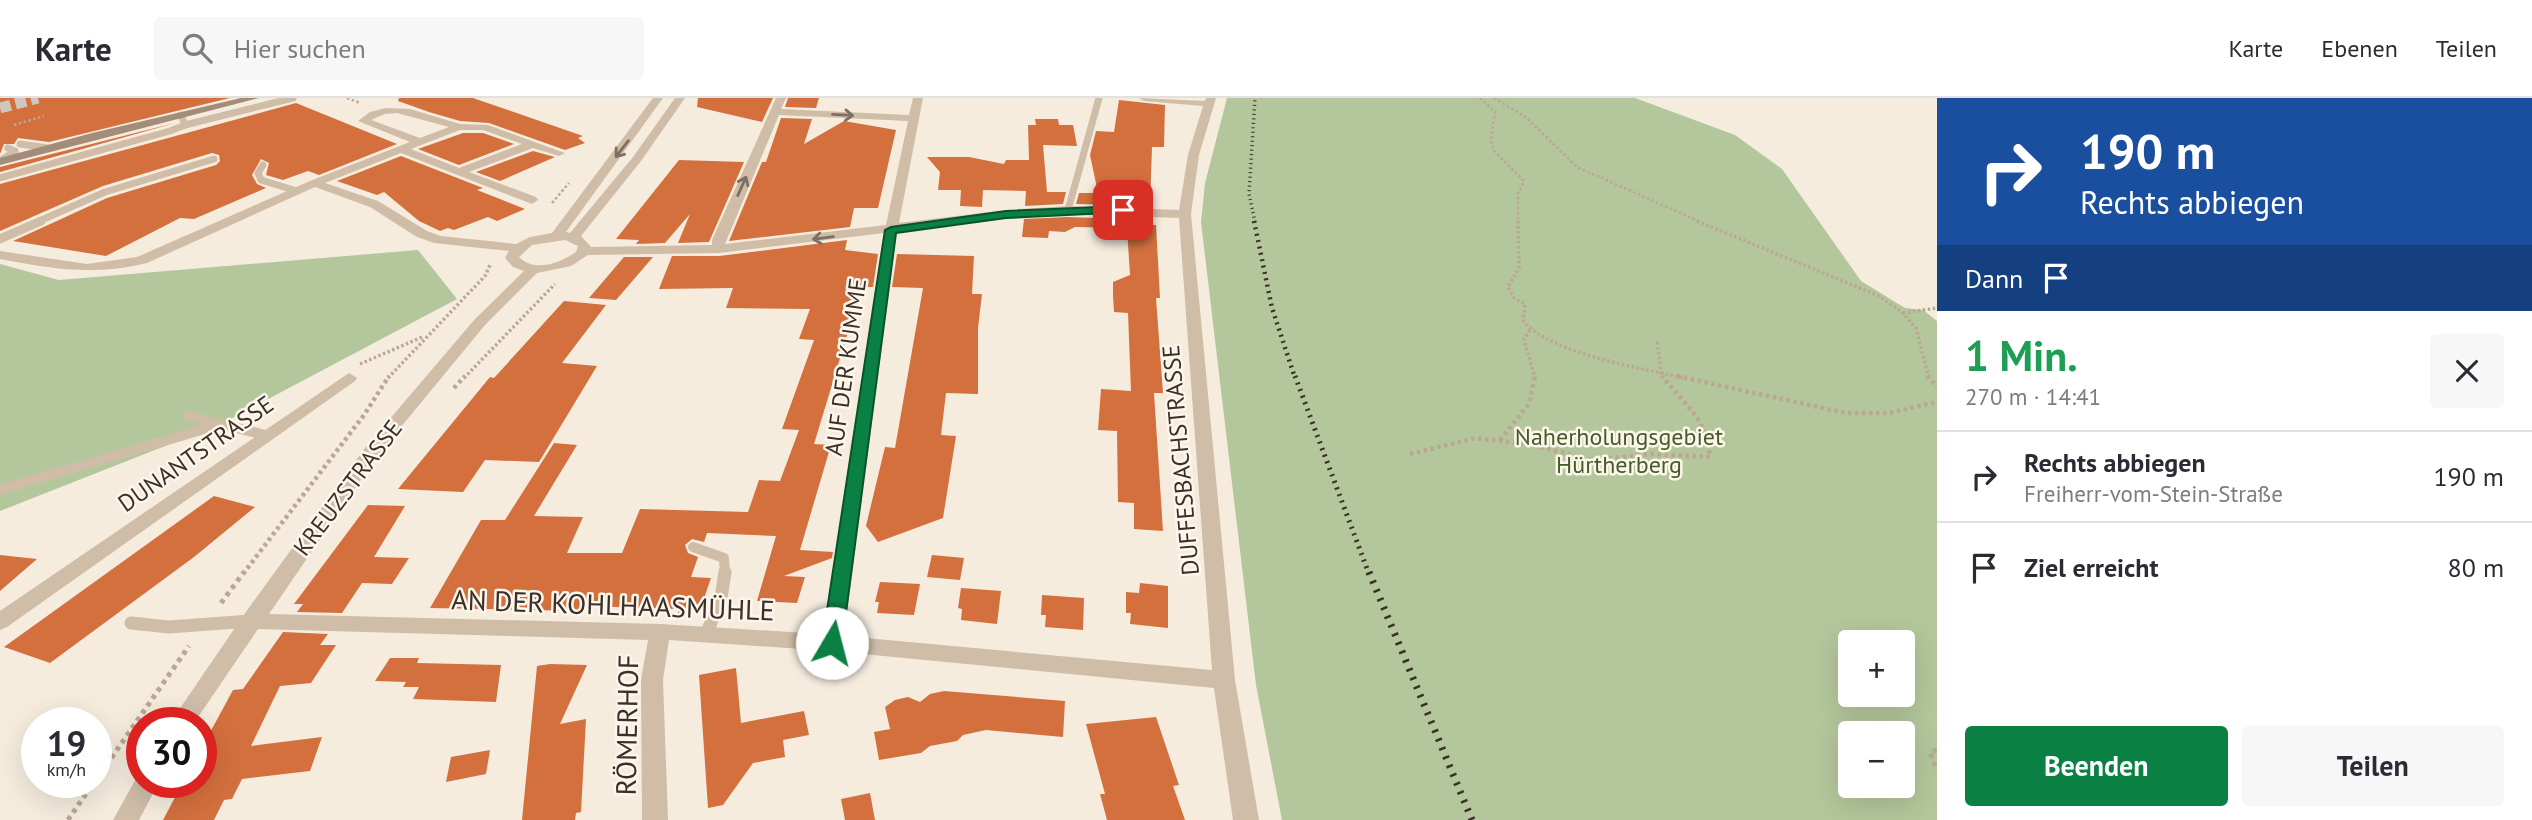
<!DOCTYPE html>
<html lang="de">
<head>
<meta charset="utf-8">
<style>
  :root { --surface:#fff; --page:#f7f7f7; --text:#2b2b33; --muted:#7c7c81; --line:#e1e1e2; --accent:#0b8043 }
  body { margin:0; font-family:"PT Sans",sans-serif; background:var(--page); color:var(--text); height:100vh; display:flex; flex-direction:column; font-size:26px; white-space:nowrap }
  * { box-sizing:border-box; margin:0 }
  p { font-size:23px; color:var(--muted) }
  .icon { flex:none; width:38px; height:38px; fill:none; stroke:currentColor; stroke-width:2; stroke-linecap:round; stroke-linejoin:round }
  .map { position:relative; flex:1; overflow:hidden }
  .drawer { display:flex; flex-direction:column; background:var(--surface); width:595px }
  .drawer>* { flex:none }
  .guide { background:#1a4fa0; color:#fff; overflow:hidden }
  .fabs { position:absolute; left:1838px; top:532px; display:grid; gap:14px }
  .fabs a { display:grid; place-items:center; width:77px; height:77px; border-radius:7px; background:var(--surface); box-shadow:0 7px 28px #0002; font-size:35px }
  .speed { position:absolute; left:21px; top:609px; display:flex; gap:14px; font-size:35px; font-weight:700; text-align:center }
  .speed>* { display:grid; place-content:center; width:91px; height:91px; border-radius:50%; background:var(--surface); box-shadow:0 7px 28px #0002; line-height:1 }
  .speed small { font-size:18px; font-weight:400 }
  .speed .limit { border:10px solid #d22; background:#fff; color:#111 }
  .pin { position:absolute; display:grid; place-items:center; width:60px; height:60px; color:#fff; margin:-30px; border-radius:14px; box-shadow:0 4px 10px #0006 }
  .me { position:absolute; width:77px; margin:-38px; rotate:8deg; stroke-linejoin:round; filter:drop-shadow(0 0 5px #0008) }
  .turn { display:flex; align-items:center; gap:24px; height:147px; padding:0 28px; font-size:32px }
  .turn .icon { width:91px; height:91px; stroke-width:2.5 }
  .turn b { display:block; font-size:49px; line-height:60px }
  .then { display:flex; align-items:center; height:66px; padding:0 28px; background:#0003; gap:14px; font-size:26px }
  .round { display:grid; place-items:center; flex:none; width:74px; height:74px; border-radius:7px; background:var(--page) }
  .head { display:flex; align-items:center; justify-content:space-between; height:119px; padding:0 28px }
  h1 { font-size:42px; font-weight:700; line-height:52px; color:#1e9e55 }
  .button { display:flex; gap:14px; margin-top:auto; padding:14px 28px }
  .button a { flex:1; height:80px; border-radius:7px; background:var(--accent); color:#fff; font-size:28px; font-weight:700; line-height:80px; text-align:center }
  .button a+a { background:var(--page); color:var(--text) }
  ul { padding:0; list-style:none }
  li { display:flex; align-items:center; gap:21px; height:91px; padding:0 28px; border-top:2px solid var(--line) }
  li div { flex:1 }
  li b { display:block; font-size:26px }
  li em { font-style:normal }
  header { display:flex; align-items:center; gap:42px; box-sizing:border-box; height:98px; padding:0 35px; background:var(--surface); border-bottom:2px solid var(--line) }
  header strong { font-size:33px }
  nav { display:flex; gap:38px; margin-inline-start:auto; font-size:24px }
  .search { width:490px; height:63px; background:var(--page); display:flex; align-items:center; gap:18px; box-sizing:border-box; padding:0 24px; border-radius:7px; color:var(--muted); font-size:26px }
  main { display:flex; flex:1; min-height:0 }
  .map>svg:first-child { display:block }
</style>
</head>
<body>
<header>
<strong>Karte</strong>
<div class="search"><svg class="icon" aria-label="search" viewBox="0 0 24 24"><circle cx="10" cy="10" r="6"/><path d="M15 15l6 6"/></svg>Hier suchen</div>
<nav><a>Karte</a><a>Ebenen</a><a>Teilen</a></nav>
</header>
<main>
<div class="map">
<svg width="1937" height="722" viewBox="0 0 1937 722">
  <rect width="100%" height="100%" fill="#f5ecde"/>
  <!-- green -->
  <g fill="#b4c69b" fill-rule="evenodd">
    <path d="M1227,0H1635L1735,37L1782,71L1861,183L1905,210L1923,212L1937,223V722H1282L1256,587L1201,124L1205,85ZM1850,544H1902V597H1850ZM1902,635V688H1850V635Z"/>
    <path d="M418,152L457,201L221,326L0,413V166L59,182Z"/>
  </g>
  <!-- building -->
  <g fill="#d3703e">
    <path d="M0,0H230L49,44L18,40L14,46H4L0,56Z"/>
    <path d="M399,0H473L583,38L578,40L585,45L565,52L489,25L460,23L429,14L398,3Z"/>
    <path d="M698,0H773L762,24L697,9Z"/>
    <path d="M788,0H819L816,10L785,9Z"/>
    <path d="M1119,2L1165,7L1164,49H1152L1150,108L1076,106L1079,95H1098L1090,57L1096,33L1114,34Z"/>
    <path d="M296,5L397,46L319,77L308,73L283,82L266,77L269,65L261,61L252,77L257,86L266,90L194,121L180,120L106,158L13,143L107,100L216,67L220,63L219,57L212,55L103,88L0,133V86Z"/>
    <path d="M781,20L812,21L804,46L844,23L896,32L878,110H854L850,129L729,143L762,64H766Z"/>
    <path d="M1035,21H1058L1059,27H1073L1077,48L1043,47L1047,94H1066L1063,106L1025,108L1026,93L983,92L982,109L960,108L961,92H938L940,74L927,59H969L1004,66L1006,62H1029L1028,27H1036Z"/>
    <path d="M175,25L168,27L0,74V69Z"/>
    <path d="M463,35H483L514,46L459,67L418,51Z"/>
    <path d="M533,53L555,59L500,83L476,74Z"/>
    <path d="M401,58L483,90L477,92L525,111L497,123L488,119L454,132L448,130L440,133L419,123L384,94L377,97L337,83Z"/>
    <path d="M679,62L744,64L709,144L678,145L690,116L665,145L636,146L639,142L616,141Z"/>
    <path d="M1068,119L1150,122V127H1156L1160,200H1156L1163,295H1154L1163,433L1134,431V405L1118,404L1117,333L1098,332L1101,291L1131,293L1128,215L1114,214L1113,198V184L1130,177L1127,130L1075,129L1065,134L1049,133L1048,140L1022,139L1024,121Z"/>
    <path d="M847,142L845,152L878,156L873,189H866L863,198H859L814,346L831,347L800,452L833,454L832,460L784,478L805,479L797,505L757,503L776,438L707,435L704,444L692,441L685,447L688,455L698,459L691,479L711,480L700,512L678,515L679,511L582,508L580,513L430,510L481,422H505L554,345L577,347L534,418L583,419L567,455H622L640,411L748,414L759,382L780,383L799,332L782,331L814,242L799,241L810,211L726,210L733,190L659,191L672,158H719Z"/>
    <path d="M897,156L974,158L972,196H982L978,230V296L946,295L941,337L956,338L943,420L878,444L866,428L885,349L895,350L923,190L892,189Z"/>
    <path d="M624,159H653L616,202L589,200Z"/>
    <path d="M564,203L606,207L562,265L597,268L539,364L485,362L463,394L398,391L490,279L494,280Z"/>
    <path d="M214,398L255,409L194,459L50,565L4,549Z"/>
    <path d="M368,407L405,408L374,459L409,460L392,486L362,485L342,515L297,514L303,506H294Z"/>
    <path d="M0,457L37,461L0,493Z"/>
    <path d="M932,457L964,460L960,482L927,479Z"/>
    <path d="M880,484L920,486L914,517L877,515L879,504H875Z"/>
    <path d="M1140,485L1168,488V530L1130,526L1131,515H1126V494L1139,495Z"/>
    <path d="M961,490L1001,493L997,526L961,522L962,511L958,510Z"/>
    <path d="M1042,497L1084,500L1083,532L1045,529L1046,517H1041Z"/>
    <path d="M283,534L328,536L320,547H336L311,585L280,588L251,648L322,639L310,673L242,681L232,701L224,702L214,722H163L183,684H201V651L233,592L243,591Z"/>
    <path d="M390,560H419L417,565L501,567L496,604L413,601L419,589H403L406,584L375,583Z"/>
    <path d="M550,566L587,567L560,626L586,621L581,714L576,715L575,722H522L537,568Z"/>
    <path d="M736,570L741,625L804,613L809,637L783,642L785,659L753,665L723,707L708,710L699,577Z"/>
    <path d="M944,593L1065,603L1063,639L986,632L963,637L957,643L930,648L921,655L879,662L874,634L890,631L885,609L895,602L908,599L920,604L930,596Z"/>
    <path d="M1156,619L1179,687L1173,688L1185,722H1107L1100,696H1105L1086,626Z"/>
    <path d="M490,652L486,676L446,684L451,659Z"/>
    <path d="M870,695L875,722H845L841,701Z"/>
  </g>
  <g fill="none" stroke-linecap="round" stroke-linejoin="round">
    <!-- street-tunnel -->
    <path stroke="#d0c6ba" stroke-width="11" stroke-dasharray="11 5" stroke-linecap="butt" d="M0,10L38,0"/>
    <!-- path-far3 -->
    <g stroke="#bba792" stroke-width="2.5" stroke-dasharray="2.5 2.5" stroke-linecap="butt">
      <path d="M347,0L360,5"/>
      <path d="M1480,0L1495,14L1491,42L1493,52L1524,83L1518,96V124"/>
      <path d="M1494,0L1527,20L1577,69L1701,124"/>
      <path d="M14,27L44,18"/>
      <path d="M552,105L569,85"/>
    </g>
    <!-- path-far2 -->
    <g stroke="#bba792" stroke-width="3.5" stroke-dasharray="2.5 2.5" stroke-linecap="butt">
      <path d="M1518,123L1519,170L1508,189L1514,200L1525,206L1523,222C1546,255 1645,271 1685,280"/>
      <path d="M1697,123L1879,198L1903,215L1916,230L1929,280"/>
      <path d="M1903,215L1937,210"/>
      <path d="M1530,232L1524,241L1535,280"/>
      <path d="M1657,244L1662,280"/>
      <path d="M360,266L422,239"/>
      <path d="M388,280L485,178L491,165"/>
      <path d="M464,280L555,186"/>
    </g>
    <!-- path-far1 -->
    <g stroke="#bba792" stroke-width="4.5" stroke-dasharray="3.5 3.5" stroke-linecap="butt">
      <path d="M1677,278L1846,315H1889L1937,304"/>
      <path d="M1927,278L1937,289"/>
      <path d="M454,290L465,278"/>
      <path d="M1500,342L1529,306L1535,278"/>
      <path d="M1410,356L1476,340L1532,347L1592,362L1652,356L1710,359L1707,338L1696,318L1662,278"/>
      <path d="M243,476L364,317L389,278"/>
    </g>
    <!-- path -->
    <g stroke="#bba792" stroke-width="5" stroke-dasharray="4.5 4.5" stroke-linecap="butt">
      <path d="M221,505L244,474"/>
      <path d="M1937,652L1930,654L1937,673"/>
      <path d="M96,682L189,548"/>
      <path d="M68,722L94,684"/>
    </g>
    <!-- lane-far3 -->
    <g stroke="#cfbda8" stroke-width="7">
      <path d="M185,27L293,0"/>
      <path d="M20,46L48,50"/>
      <path d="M0,63L15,53L8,50"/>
      <path d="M263,67L258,75L261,82L297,93"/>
      <path d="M0,80L170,33L185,27L181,17"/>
      <path d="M1068,112L1099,0"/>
      <path d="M37,124L105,94L214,61"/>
    </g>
    <!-- lane-far2 -->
    <path stroke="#cfbda8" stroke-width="9" d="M0,141L41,123"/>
    <!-- lane-far1 -->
    <g stroke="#cfbda8" stroke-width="10">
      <path d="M188,318L219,326"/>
      <path d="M0,392L221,326L265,337"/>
      <path d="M693,449L724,460L725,476"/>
    </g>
    <!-- lane -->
    <g stroke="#cfbda8" stroke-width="13">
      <path d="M131,525L169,529L250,523"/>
      <path d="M706,537L721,500L725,474"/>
    </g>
    <!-- street -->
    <g fill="#cfbda8" fill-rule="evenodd">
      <path d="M653,0H663L566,134L570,135L633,59L675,0H685L641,63L581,138L591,149L712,147V142L776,0H786L781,11L909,17L913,0H923L899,125L1006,112L1068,108L1179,112L1188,57L1203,8L1144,3L1139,0L1205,3L1206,0H1216L1199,57L1191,116L1235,582L1259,722H1233L1214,590L832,553L669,542L663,582L668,722H642L641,582L648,542L258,531L194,625H170L243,518L365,350L475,221L524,173L513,169L505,160L509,153L434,145L417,139L370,109L315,89L147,165C93,178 53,171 0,161V153L87,166L137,159L310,83L410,44L358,23L370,14L385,10L410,11L460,26L488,27L565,55L559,58L533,50L469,74L536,99L538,102L532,106L401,55L325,85L378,103L427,133L441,138L516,146L530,139L552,135ZM397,15L449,29L420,40L371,22L385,16ZM779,17L908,23L886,127L725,146ZM460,32H483L522,46L459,70L411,51ZM1068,116L1179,120L1212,572L844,538L897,133L1006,120ZM884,135L823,536L660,526L269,516L377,358L485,227L537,175L571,168L588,157L719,155ZM565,142L578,148L576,154C560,165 535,175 519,159L532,147Z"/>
      <path d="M349,275L357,280L355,283L7,529L0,532V513Z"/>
      <path d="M142,676V684H159L139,722H113L138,677Z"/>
    </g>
    <!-- secondary -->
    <path fill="#a38c79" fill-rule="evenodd" d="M241,0H259L0,67V60L92,35Z"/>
    <!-- rail-far3 -->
    <path stroke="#3b3029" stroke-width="3.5" stroke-dasharray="1 3.5" stroke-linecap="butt" d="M1255,124L1249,96L1255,0"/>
    <!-- rail-far2 -->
    <path stroke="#3b3029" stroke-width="4.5" stroke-dasharray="2 4.5" stroke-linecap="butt" d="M1254,123L1272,210L1295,280"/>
    <!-- rail-far1 -->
    <path stroke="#3b3029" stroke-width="5" stroke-dasharray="2 5" stroke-linecap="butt" d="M1295,278L1369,476"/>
    <!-- rail -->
    <path stroke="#3b3029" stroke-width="7" stroke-dasharray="2.5 7" stroke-linecap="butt" d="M1369,474L1472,722"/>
  </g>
  <!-- one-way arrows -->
  <defs><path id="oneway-shaft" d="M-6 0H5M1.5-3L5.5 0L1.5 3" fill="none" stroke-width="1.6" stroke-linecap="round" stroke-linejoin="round" transform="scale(1.75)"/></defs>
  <g stroke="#7e6f62">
    <use href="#oneway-shaft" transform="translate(843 17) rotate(3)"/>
    <use href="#oneway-shaft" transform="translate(622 51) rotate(128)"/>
    <use href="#oneway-shaft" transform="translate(742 88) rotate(-66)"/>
    <use href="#oneway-shaft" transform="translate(823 140) rotate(173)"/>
  </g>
  <!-- route -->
  <path fill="#0b8043" stroke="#07532c" stroke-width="2" d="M1123,108L1127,109V114L1006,120L896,135L842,545L839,550H825L822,545L885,132L891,129L1006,113Z"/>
  <g text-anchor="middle" stroke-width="5" stroke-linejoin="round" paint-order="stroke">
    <!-- street labels -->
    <g font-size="24" fill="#3b3029" stroke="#fcf6eb">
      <text transform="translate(846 269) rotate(-82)" y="8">AUF DER KUMME</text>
      <text transform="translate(196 356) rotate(-35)" y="8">DUNANTSTRASSE</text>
      <text transform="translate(1181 362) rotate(-95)" y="8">DUFFESBACHSTRASSE</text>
      <text transform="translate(348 390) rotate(-53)" y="8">KREUZSTRASSE</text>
    </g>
    <!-- park labels -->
    <g font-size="24" fill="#455c29" stroke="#fcf6eb">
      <text x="1619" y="347">Naherholungsgebiet<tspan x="1619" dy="28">Hürtherberg</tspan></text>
    </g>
    <!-- near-street labels -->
    <g font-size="28" fill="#3b3029" stroke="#fcf6eb">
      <text transform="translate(613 507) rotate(2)" y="10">AN DER KOHLHAASMÜHLE</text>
      <text transform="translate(627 627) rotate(-89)" y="10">RÖMERHOF</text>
    </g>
  </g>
</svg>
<div class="fabs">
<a>+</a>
<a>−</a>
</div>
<div class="speed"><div>19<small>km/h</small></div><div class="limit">30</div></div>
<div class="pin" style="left:1123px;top:112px;background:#d93025"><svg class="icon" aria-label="arrive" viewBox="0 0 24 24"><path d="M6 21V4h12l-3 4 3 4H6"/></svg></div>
<svg class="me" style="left:832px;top:545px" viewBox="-20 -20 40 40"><circle r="19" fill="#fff"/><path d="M0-13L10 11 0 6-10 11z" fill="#0b8043"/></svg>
</div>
<section class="drawer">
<div class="guide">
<div class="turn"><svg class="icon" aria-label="right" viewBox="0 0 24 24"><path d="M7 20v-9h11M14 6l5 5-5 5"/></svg><div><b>190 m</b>Rechts abbiegen</div></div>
<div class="then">Dann<svg class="icon" aria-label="arrive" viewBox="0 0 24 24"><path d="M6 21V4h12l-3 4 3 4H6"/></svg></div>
</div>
<div class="head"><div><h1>1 Min.</h1><p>270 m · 14:41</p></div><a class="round"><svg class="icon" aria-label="close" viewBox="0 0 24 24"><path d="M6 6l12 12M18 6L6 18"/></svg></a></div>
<ul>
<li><svg class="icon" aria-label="right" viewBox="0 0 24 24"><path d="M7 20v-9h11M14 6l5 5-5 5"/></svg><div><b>Rechts abbiegen</b><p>Freiherr-vom-Stein-Straße</p></div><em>190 m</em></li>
<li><svg class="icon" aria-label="arrive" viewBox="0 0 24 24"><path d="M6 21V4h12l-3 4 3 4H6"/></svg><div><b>Ziel erreicht</b></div><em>80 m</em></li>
</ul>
<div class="button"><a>Beenden</a><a>Teilen</a></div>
</section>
</main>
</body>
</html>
